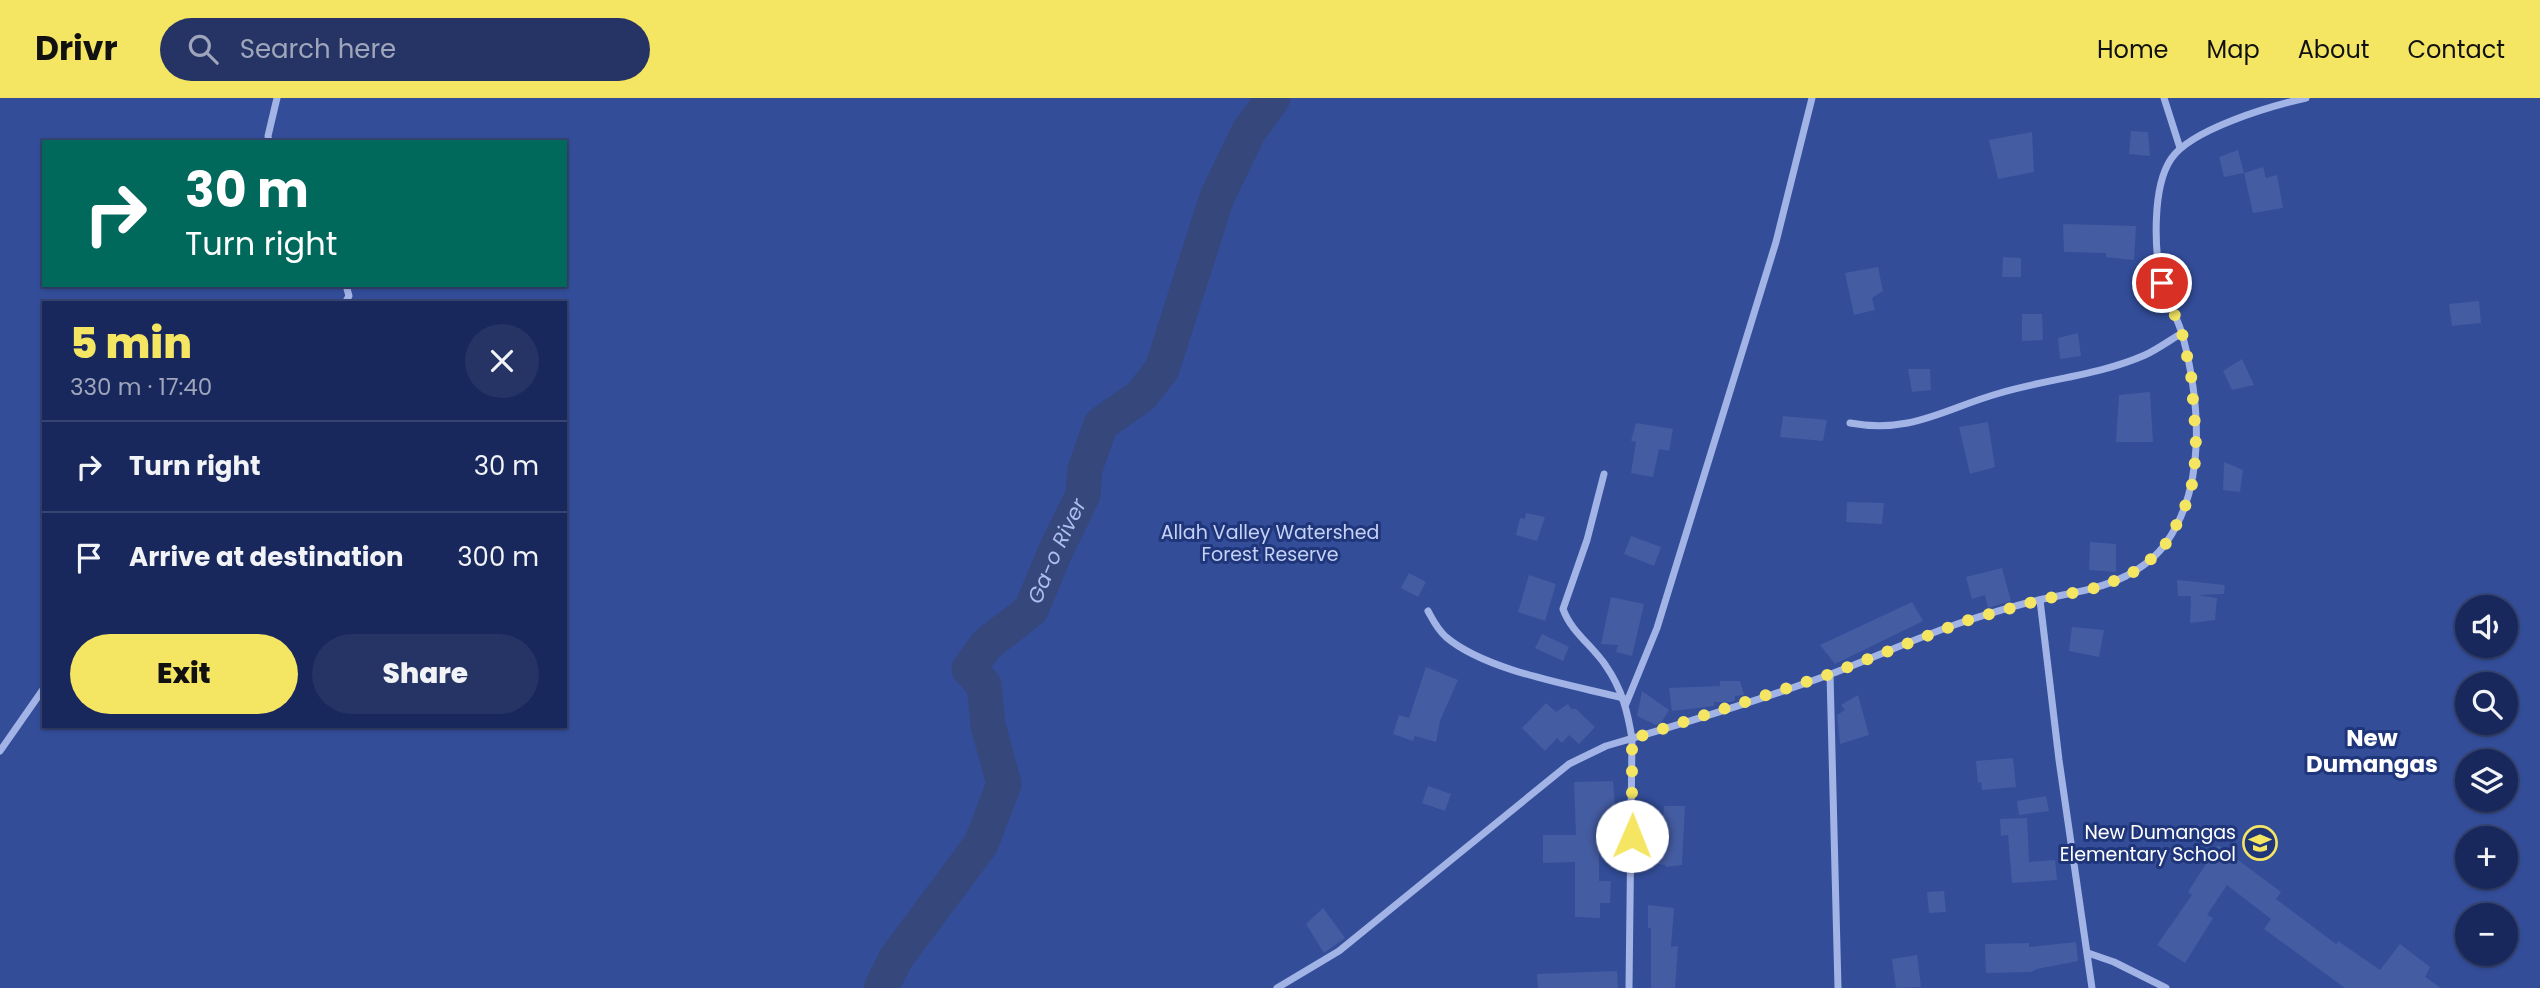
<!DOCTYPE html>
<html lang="en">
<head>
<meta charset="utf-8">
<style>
  :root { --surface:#18285c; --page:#253465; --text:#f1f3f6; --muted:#9fa6bb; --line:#364472; --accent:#f4e562 }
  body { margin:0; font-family:Poppins,sans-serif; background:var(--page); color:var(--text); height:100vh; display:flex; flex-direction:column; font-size:26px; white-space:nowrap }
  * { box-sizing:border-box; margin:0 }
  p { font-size:23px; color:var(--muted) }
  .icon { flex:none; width:38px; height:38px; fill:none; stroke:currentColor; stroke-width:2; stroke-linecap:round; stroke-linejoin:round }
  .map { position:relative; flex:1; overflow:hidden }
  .side { position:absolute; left:42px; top:203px; width:525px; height:427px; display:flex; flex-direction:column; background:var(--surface); border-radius:0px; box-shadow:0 2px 5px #0004,0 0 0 2px var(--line) }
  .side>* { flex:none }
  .hud { position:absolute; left:42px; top:42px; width:525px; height:147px; border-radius:0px; box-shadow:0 2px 5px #0004,0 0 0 2px var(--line); background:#00695c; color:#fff; overflow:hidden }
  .fabs { position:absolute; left:2455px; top:497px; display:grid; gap:14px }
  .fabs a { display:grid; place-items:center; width:63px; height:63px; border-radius:50%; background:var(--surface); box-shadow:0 2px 5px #0004,0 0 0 2px var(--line); font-size:35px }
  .pin { position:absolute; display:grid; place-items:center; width:60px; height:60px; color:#fff; margin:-30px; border:4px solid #fff; border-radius:50%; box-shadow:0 2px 7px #0007 }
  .me { position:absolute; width:77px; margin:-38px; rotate:1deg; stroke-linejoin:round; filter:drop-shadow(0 0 5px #0008) }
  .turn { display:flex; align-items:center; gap:24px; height:147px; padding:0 28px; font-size:32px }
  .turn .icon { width:91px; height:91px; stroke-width:2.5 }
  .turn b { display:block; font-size:49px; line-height:60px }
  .round { display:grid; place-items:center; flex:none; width:74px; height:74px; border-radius:37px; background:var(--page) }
  .head { display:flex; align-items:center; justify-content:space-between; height:119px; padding:0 28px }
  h1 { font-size:42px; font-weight:800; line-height:52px; color:var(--accent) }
  .button { display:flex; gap:14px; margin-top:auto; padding:14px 28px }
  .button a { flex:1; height:80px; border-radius:42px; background:var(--accent); color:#111; font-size:28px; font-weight:800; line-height:80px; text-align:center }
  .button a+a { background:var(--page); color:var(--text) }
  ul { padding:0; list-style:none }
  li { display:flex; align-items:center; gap:21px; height:91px; padding:0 28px; border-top:2px solid var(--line) }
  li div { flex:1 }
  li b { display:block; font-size:26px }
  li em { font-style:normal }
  header { display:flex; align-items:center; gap:42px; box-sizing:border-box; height:98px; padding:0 35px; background:var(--accent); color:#111 }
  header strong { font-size:33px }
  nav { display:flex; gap:38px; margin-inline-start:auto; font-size:24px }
  .search { width:490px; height:63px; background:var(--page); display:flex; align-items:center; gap:18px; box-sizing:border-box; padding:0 24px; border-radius:38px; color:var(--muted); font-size:26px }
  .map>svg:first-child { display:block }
</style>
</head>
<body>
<header>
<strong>Drivr</strong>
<div class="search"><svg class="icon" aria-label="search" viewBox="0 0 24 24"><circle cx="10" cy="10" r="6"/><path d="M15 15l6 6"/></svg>Search here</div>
<nav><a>Home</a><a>Map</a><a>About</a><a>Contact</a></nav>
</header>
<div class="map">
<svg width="2540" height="890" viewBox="0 0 2540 890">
  <rect width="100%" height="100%" fill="#20367b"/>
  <!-- green -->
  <path fill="#334d99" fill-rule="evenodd" d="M0,0H2540V890H0ZM44,44H565V187H44ZM44,205H565V628H44ZM2468,509H2506V548H2468ZM2468,586H2506V625H2468ZM2468,663H2506V702H2468ZM2468,740H2506V779H2468ZM2468,817H2506V856H2468Z"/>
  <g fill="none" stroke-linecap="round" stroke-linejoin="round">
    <!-- river -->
    <path stroke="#36477b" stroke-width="35" id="s1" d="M881,890L896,860L981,746L1004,686L988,627L984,587L969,571L987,546L1031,512L1055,454L1083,397L1085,371L1101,326L1141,298L1162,271L1217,99L1249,33L1273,0"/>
  </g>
  <!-- building -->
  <g fill="#445ca2">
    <path d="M2131,33L2148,34L2150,58L2129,56Z"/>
    <path d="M2032,34L2034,74L1998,81L1989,42Z"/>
    <path d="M2238,52L2244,75L2224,79L2219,59Z"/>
    <path d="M2263,69L2266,80L2277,77L2283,110L2253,115L2244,75Z"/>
    <path d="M2063,126L2136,128L2134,162L2106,159V155L2064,154Z"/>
    <path d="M2003,159L2021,160V179H2002Z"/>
    <path d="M1878,169L1883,193L1872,200L1875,212L1854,217L1845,175Z"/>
    <path d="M2479,203L2481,225L2452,228L2449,206Z"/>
    <path d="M2022,216H2042L2043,242L2022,243Z"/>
    <path d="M2078,235L2081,258L2060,261L2058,240Z"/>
    <path d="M2242,261L2254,287L2232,292L2223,273Z"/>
    <path d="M1908,271H1930L1931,292L1912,294Z"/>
    <path d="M2150,294L2153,344H2116L2119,297Z"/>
    <path d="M1783,318L1827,322L1823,343L1780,339Z"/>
    <path d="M1988,324L1995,369L1970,376L1959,329Z"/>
    <path d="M1636,325L1673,331L1669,353L1659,351L1653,379L1631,375L1636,344L1631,343Z"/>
    <path d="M2224,364L2243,372L2240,394L2223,392Z"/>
    <path d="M1847,404L1884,405L1882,426L1846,424Z"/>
    <path d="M1526,415L1545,419L1537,443L1516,437L1520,420L1525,421Z"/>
    <path d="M1631,438L1661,449L1654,468L1624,456Z"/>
    <path d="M2090,444L2116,446V474L2089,472Z"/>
    <path d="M2002,470L2011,503L1988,510L1985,497L1972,501L1966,479Z"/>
    <path d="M1409,475L1426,484L1418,499L1401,490Z"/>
    <path d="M1529,477L1556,486L1545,523L1518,514Z"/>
    <path d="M2177,482L2225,487L2224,496L2198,497L2217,500L2215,522L2190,525L2191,498H2178Z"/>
    <path d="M1611,499L1644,506L1632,558L1616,554L1618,547L1601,546Z"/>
    <path d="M1912,504L1923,523L1835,566L1820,547Z"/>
    <path d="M2072,529L2104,532L2099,559L2069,553Z"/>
    <path d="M1542,536L1569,549L1563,563L1535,550Z"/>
    <path d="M1426,569L1458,582L1440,623L1436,644L1415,638L1413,643L1393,636L1399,617L1409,620Z"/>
    <path d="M1720,583H1740L1744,597L1735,598V602L1731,604H1714V608L1672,613L1669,590L1720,588Z"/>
    <path d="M1642,593L1669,612L1661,625L1656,627L1637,618Z"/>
    <path d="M1858,597L1869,637L1840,646L1837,617L1845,612L1841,607Z"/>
    <path d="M1546,605L1556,614L1568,606L1571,611H1576L1595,629L1579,646L1569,637L1562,645L1557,640L1545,653L1522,630Z"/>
    <path d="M2013,660L2016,689L1982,692L1981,684L1978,685L1976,663Z"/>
    <path d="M1613,683L1617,733H1608V749L1599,753V783H1611L1610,805H1600V820L1575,819V764L1543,765V737H1576L1574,684Z"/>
    <path d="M1428,688L1451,696L1445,713L1422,705Z"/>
    <path d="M2046,698L2049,713L2019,717L2017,703Z"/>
    <path d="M1664,708H1685L1682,767L1666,769L1665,767L1658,766V748H1660Z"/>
    <path d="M2027,720L2029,764L2055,762L2057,782L2012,785L2008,737L2001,738L2000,721Z"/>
    <path d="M2218,747L2281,794L2276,801L2336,846L2338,843L2380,872L2400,846L2430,869L2425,879L2441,890H2345L2264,831L2271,821L2227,787L2207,817L2213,820L2185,865L2157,847L2192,797L2188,794Z"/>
    <path d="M1944,793L1946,814L1929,815L1927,794Z"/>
    <path d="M1648,807L1674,810L1671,849L1678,848L1675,890H1651V830H1648Z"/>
    <path d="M1323,810L1345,840L1324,855L1306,826Z"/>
    <path d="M2076,844L2078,863L2037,871L2031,874L1986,875L1985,846L2029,845V849Z"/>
    <path d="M1917,857L1921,889L1896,890L1892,861Z"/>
    <path d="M1617,873L1618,890H1538L1537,876Z"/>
  </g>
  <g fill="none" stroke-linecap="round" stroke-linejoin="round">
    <!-- street -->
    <g stroke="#a2b3e6" stroke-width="7">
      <path d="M2164,0L2180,50"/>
      <path d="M269,44L268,38L277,0"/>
      <path d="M345,205L349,198L346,187"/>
      <path d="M1850,325C1912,336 1943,311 2000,295C2047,281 2100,277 2145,257C2158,251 2170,242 2182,235"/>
      <path d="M1604,376L1587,442L1563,511C1571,534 1593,548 1606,568C1622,591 1628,615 1632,641L1629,890"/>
      <path d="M2040,502L2059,662L2092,890"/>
      <path d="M1428,513C1433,522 1437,531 1446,539C1486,573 1572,587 1623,600"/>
      <path d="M1830,576L1838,890"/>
      <path d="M1626,606L1657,530L1776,144L1812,0"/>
      <path d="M0,653L44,590"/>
      <path d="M2088,855L2114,864L2166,890"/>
      <path d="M1277,890L1339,853L1569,666L1606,648C1682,626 1758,603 1831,576C1876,559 1920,538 1966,523C1991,515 2017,507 2043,501C2072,495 2100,491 2126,478C2141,470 2157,458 2166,445C2207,387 2200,305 2183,239C2178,220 2167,203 2162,185C2154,153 2152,89 2171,61C2191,31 2271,8 2306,0"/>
    </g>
  </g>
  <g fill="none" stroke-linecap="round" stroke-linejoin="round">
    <!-- route -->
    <path stroke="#f4e562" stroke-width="12" stroke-dasharray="0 21.6" d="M1632,738V641L1830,576L1965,523L2040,502L2095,490L2127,478L2146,466L2165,447L2183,415L2194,380L2196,340L2191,276L2182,235L2162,185"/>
  </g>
  <!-- icons -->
  <defs>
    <g id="school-ring" transform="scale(1.75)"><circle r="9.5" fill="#20367b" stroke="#f4e562" stroke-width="1.5"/><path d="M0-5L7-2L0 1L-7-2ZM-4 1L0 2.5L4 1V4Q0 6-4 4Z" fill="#f4e562"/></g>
  </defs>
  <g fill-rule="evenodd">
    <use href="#school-ring" x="2260" y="745"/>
  </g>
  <g text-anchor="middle" stroke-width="6" stroke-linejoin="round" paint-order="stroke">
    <!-- park labels -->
    <g font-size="19" fill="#c5d1f5" stroke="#20367b">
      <text x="1270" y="441">Allah Valley Watershed<tspan x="1270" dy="22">Forest Reserve</tspan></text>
    </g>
    <!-- poi labels -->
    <g font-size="19" fill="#fff" stroke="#20367b" text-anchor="end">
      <text x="2236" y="741">New Dumangas<tspan x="2236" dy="22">Elementary School</tspan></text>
    </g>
    <!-- water labels -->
    <g font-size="21" font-style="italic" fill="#adbeee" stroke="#20367b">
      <text dy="7" stroke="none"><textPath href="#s1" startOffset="514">Ga-o River</textPath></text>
    </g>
    <!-- quarter labels -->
    <g font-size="23" font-weight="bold" fill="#fff" stroke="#20367b">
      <text x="2372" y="648">New<tspan x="2372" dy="26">Dumangas</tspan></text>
    </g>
  </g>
</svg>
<div class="fabs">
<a><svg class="icon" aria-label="sound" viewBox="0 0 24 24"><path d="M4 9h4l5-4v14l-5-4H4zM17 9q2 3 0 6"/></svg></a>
<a><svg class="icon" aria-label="search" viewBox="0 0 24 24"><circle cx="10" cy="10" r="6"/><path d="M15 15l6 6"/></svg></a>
<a><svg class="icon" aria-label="layers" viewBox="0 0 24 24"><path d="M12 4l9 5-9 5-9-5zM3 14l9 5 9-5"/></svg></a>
<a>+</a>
<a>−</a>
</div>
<div class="pin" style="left:2162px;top:185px;background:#d93025"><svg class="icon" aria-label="arrive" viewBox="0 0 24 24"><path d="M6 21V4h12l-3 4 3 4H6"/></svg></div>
<svg class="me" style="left:1632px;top:738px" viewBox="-20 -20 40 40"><circle r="19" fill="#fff"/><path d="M0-13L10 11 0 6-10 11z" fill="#f4e562"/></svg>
<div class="hud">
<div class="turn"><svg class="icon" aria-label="right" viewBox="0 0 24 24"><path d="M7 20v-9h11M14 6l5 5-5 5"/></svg><div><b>30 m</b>Turn right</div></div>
</div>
<section class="side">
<div class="head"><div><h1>5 min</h1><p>330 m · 17:40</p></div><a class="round"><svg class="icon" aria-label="close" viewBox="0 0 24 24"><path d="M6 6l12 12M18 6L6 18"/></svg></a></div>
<ul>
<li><svg class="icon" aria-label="right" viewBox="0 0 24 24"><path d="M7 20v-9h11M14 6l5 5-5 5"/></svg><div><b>Turn right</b></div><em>30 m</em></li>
<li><svg class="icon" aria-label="arrive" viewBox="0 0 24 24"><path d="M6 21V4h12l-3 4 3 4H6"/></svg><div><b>Arrive at destination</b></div><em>300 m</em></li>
</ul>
<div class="button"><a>Exit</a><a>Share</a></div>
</section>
</div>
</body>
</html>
